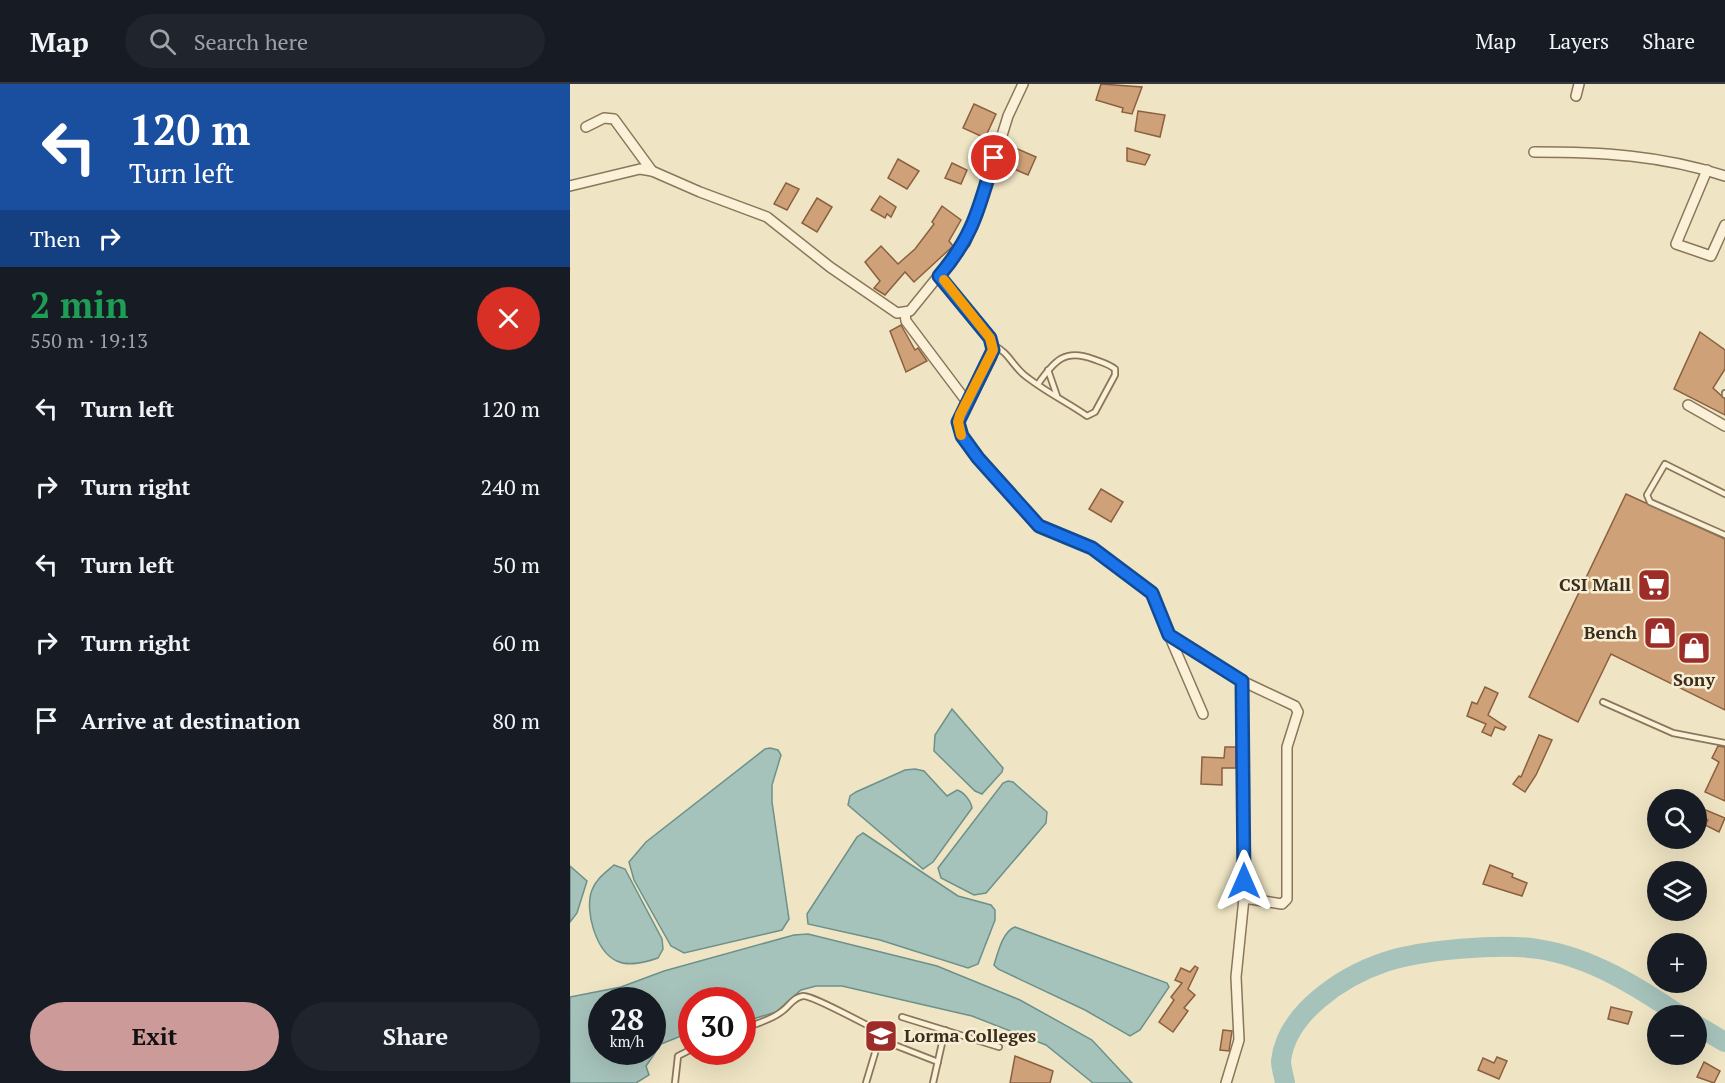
<!DOCTYPE html>
<html lang="en">
<head>
<meta charset="utf-8">
<style>
  :root { --surface:#171b24; --page:#20242c; --text:#f1f3f6; --muted:#9ea1a6; --line:#363941; --accent:#cb9a99 }
  body { margin:0; font-family:"PT Serif",serif; background:var(--page); color:var(--text); height:100vh; display:flex; flex-direction:column; font-size:22px; white-space:nowrap }
  * { box-sizing:border-box; margin:0 }
  p { font-size:20px; color:var(--muted) }
  .icon { flex:none; width:33px; height:33px; fill:none; stroke:currentColor; stroke-width:2; stroke-linecap:round; stroke-linejoin:round }
  .map { position:relative; flex:1; overflow:hidden }
  .side { display:flex; flex-direction:column; background:var(--surface); width:570px }
  .side>* { flex:none }
  .guide { background:#1a4fa0; color:#fff; overflow:hidden }
  .controls { position:absolute; left:1077px; top:705px; display:grid; gap:12px }
  .controls a { display:grid; place-items:center; width:60px; height:60px; border-radius:50%; background:var(--surface); box-shadow:0 6px 24px #0002; font-size:30px }
  .speed { position:absolute; left:18px; top:903px; display:flex; gap:12px; font-size:30px; font-weight:700; text-align:center }
  .speed>* { display:grid; place-content:center; width:78px; height:78px; border-radius:50%; background:var(--surface); box-shadow:0 6px 24px #0002; line-height:1 }
  .speed small { font-size:15px; font-weight:400 }
  .speed .limit { border:9px solid #d22; background:#fff; color:#111 }
  .pin { position:absolute; display:grid; place-items:center; width:51px; height:51px; color:#fff; margin:-26px; border:3px solid #fff; border-radius:50%; box-shadow:0 2px 6px #0007 }
  .me { position:absolute; width:66px; margin:-33px; rotate:0deg; stroke-linejoin:round; filter:drop-shadow(0 0 4px #0008) }
  .turn { display:flex; align-items:center; gap:21px; height:126px; padding:0 30px; font-size:27px }
  .turn .icon { width:78px; height:78px; stroke-width:2.5 }
  .turn b { display:block; font-size:42px; line-height:51px }
  .then { display:flex; align-items:center; height:57px; padding:0 30px; background:#0003; gap:12px; font-size:22px }
  .round { display:grid; place-items:center; flex:none; width:63px; height:63px; border-radius:32px; background:var(--page) }
  .summary { display:flex; align-items:center; justify-content:space-between; height:102px; padding:0 30px }
  h1 { font-size:36px; font-weight:600; line-height:45px; color:#1e9e55 }
  .primary-button { display:flex; gap:12px; margin-top:auto; padding:12px 30px }
  .primary-button a { flex:1; height:69px; border-radius:36px; background:var(--accent); color:#111; font-size:24px; font-weight:600; line-height:69px; text-align:center }
  .primary-button a+a { background:var(--page); color:var(--text) }
  ul { padding:0; list-style:none }
  li { display:flex; align-items:center; gap:18px; height:78px; padding:0 30px }
  li div { flex:1 }
  li b { display:block; font-size:22px }
  li em { font-style:normal }
  header { display:flex; align-items:center; gap:36px; box-sizing:border-box; height:84px; padding:0 30px; background:var(--surface); border-bottom:2px solid var(--line) }
  header strong { font-size:28px }
  nav { display:flex; gap:33px; margin-inline-start:auto; font-size:21px }
  .search { width:420px; height:54px; background:var(--page); display:flex; align-items:center; gap:15px; box-sizing:border-box; padding:0 21px; border-radius:33px; color:var(--muted); font-size:22px }
  main { display:flex; flex:1; min-height:0 }
  .map>svg:first-child { display:block }
</style>
</head>
<body>
<header>
<strong>Map</strong>
<div class="search"><svg class="icon" aria-label="search" viewBox="0 0 24 24"><circle cx="10" cy="10" r="6"/><path d="M15 15l6 6"/></svg>Search here</div>
<nav><a>Map</a><a>Layers</a><a>Share</a></nav>
</header>
<main>
<section class="side">
<div class="guide">
<div class="turn"><svg class="icon" aria-label="left" viewBox="0 0 24 24"><path d="M17 20v-9H6M10 6l-5 5 5 5"/></svg><div><b>120 m</b>Turn left</div></div>
<div class="then">Then<svg class="icon" aria-label="right" viewBox="0 0 24 24"><path d="M7 20v-9h11M14 6l5 5-5 5"/></svg></div>
</div>
<div class="summary"><div><h1>2 min</h1><p>550 m · 19:13</p></div><a class="round" style="background:#d93025;color:#fff"><svg class="icon" aria-label="close" viewBox="0 0 24 24"><path d="M6 6l12 12M18 6L6 18"/></svg></a></div>
<ul>
<li><svg class="icon" aria-label="left" viewBox="0 0 24 24"><path d="M17 20v-9H6M10 6l-5 5 5 5"/></svg><div><b>Turn left</b></div><em>120 m</em></li>
<li><svg class="icon" aria-label="right" viewBox="0 0 24 24"><path d="M7 20v-9h11M14 6l5 5-5 5"/></svg><div><b>Turn right</b></div><em>240 m</em></li>
<li><svg class="icon" aria-label="left" viewBox="0 0 24 24"><path d="M17 20v-9H6M10 6l-5 5 5 5"/></svg><div><b>Turn left</b></div><em>50 m</em></li>
<li><svg class="icon" aria-label="right" viewBox="0 0 24 24"><path d="M7 20v-9h11M14 6l5 5-5 5"/></svg><div><b>Turn right</b></div><em>60 m</em></li>
<li><svg class="icon" aria-label="arrive" viewBox="0 0 24 24"><path d="M6 21V4h12l-3 4 3 4H6"/></svg><div><b>Arrive at destination</b></div><em>80 m</em></li>
</ul>
<div class="primary-button"><a>Exit</a><a>Share</a></div>
</section>
<div class="map">
<svg width="1155" height="999" viewBox="0 0 1155 999">
  <rect width="100%" height="100%" fill="#efe5c4"/>
  <!-- water -->
  <g fill="#a6c3bb" stroke="#6c918a" stroke-width="1.5" fill-rule="evenodd">
    <path d="M382,625L433,684L432,688L412,710L405,707L364,667L365,651Z"/>
    <path d="M200,664L208,666L211,671L202,701V718L219,835L212,846L114,869L101,862L64,796L59,778L76,758L195,665Z"/>
    <path d="M345,685L354,687L377,712L387,706C394,708 401,717 402,724L363,778L353,785L278,721L280,712L286,708L335,686Z"/>
    <path d="M438,697L443,698L477,728L476,739L416,809L404,811L371,794L368,784L433,699Z"/>
    <path d="M293,749L388,812L421,821L425,826V836L408,880L398,884L310,856L238,840L237,830L287,753Z"/>
    <path d="M44,781L55,785L92,855L93,865L88,874C76,878 59,883 47,877C26,868 14,826 22,806C26,795 35,789 44,781Z"/>
    <path d="M0,782L17,797L7,829L0,838Z"/>
    <path d="M445,843L597,899L599,903L570,946L560,952L515,926L428,885L424,881C428,868 433,847 445,843Z"/>
    <path d="M238,850L367,882L450,916L522,956L562,999H523L476,961L402,932L272,902H246L231,906L206,928L173,938L172,916H122L121,948L91,960L76,982L79,991L66,999H0V913L51,903L94,887L224,851ZM32,916H82V968H32Z"/>
  </g>
  <g fill="none" stroke-linecap="round" stroke-linejoin="round">
    <!-- river -->
    <g stroke="#a6c3bb" stroke-width="20">
      <path d="M1126,941L1155,958"/>
      <path d="M715,999C714,992 711,984 711,977C716,929 773,892 815,878C850,866 931,859 968,865C1021,873 1068,903 1111,932"/>
    </g>
  </g>
  <!-- building -->
  <g fill="#cfa179" stroke="#8b603f" stroke-width="1.5">
    <path d="M531,0L572,3L562,30L552,28L553,24L526,16Z"/>
    <path d="M404,20L426,30L415,54L393,44Z"/>
    <path d="M568,27L595,31L590,53L565,47Z"/>
    <path d="M443,63L466,73L458,91L437,82Z"/>
    <path d="M557,64L580,71L575,81L557,77Z"/>
    <path d="M328,75L349,87L337,105L318,94Z"/>
    <path d="M382,79L397,86L391,100L375,94Z"/>
    <path d="M216,99L229,105L217,126L204,120Z"/>
    <path d="M310,112L326,123L321,133L317,130L315,134L301,126Z"/>
    <path d="M247,114L262,123L247,148L232,139Z"/>
    <path d="M372,122L391,136L379,157L383,162L344,198L335,188L315,211L304,204L310,197L295,178L311,162L328,180L345,165L364,140L362,138Z"/>
    <path d="M331,241L345,266L348,264L357,277L336,288L320,247Z"/>
    <path d="M1130,248L1155,266V285L1143,304L1155,315V331L1104,305Z"/>
    <path d="M531,405L553,418L541,438L519,425Z"/>
    <path d="M1056,410L1155,455V626L1041,570L1008,638L959,613Z"/>
    <path d="M915,603L928,609L918,631L936,643L934,646L925,643L921,652L912,648L916,640L897,632L902,618L907,620Z"/>
    <path d="M969,651L982,656L966,691L955,708L943,700L949,692L951,693Z"/>
    <path d="M1148,662L1155,663V717L1135,708L1149,678L1142,674Z"/>
    <path d="M655,663H666V684H652V701L631,700L632,673L654,674Z"/>
    <path d="M1126,722L1155,734L1149,748L1135,741L1138,736L1126,731Z"/>
    <path d="M920,781L943,790L942,793L957,799L952,812L913,800Z"/>
    <path d="M625,882L628,884L618,905L625,911L614,924L618,927L603,948L589,938L604,916L601,913L612,899L605,896L611,884L620,888Z"/>
    <path d="M1041,923L1062,928L1058,940L1038,935Z"/>
    <path d="M653,946L662,947L659,967L650,966Z"/>
    <path d="M445,972L483,987L480,999H440Z"/>
    <path d="M927,973L937,977L929,995L908,986L913,974L924,979Z"/>
    <path d="M1134,978L1150,987L1144,999L1127,993Z"/>
  </g>
  <g fill="none" stroke-linecap="round" stroke-linejoin="round">
    <!-- service casing -->
    <g stroke="#8b765a" stroke-width="8">
      <g id="service">
        <path d="M423,261C438,268 441,279 453,290C472,306 497,318 517,332L525,328L545,291V285C539,280 531,278 523,275C495,264 484,277 468,300"/>
        <path d="M478,286L487,312"/>
        <path d="M1155,309V311"/>
        <path d="M1155,410L1095,380L1077,411L1080,418L1155,451"/>
        <path d="M1033,618L1103,649L1155,659"/>
        <path d="M332,933L429,963"/>
        <path d="M172,945C185,940 201,936 211,928C219,923 223,913 233,912C242,911 292,939 305,945L308,959L296,999"/>
        <path d="M322,960L368,978"/>
        <path d="M105,999L108,972L122,965"/>
        <path d="M363,999L375,946"/>
      </g>
    </g>
    <!-- minor casing -->
    <g stroke="#8b765a" stroke-width="12">
      <g id="minor">
        <path d="M1006,12L1009,0"/>
        <path d="M16,43L34,34L44,35L82,87"/>
        <path d="M964,68C1031,68 1091,71 1155,92"/>
        <path d="M1137,86L1106,160L1141,172L1155,141"/>
        <path d="M0,102L70,85L82,87L130,108L197,133L260,183L327,229L340,227L395,159L408,129L438,32L453,0"/>
        <path d="M369,192L421,254L422,272L389,338L392,352L408,374L469,442L522,464L577,506L584,513L599,551L672,597L674,814L666,893L669,956L656,999"/>
        <path d="M335,230L336,237L397,318"/>
        <path d="M1118,321L1155,342"/>
        <path d="M599,551L633,630"/>
        <path d="M672,597L725,622L728,628L717,663V815L712,820L674,814"/>
      </g>
    </g>
    <!-- service -->
    <use href="#service" stroke="#faf1d8" stroke-width="4.5"/>
    <!-- minor -->
    <use href="#minor" stroke="#faf1d8" stroke-width="9"/>
  </g>
  <g fill="none" stroke-linecap="round" stroke-linejoin="round">
    <!-- route casing -->
    <g stroke="#114b97" stroke-width="15">
      <path id="route" d="M424,74C409,123 404,151 369,192L420,254L423,266L388,338L392,352L408,374L469,442L522,464L582,509L599,551L672,597L674,797"/>
    </g>
    <!-- route -->
    <use href="#route" stroke="#1a73e8" stroke-width="10"/>
    <!-- slow -->
    <path stroke="#f59e0b" stroke-width="10" d="M374,196L420,254L423,266L390,331L388,338L391,351"/>
  </g>
  <!-- icons -->
  <defs>
    <g id="supermarket-square" transform="scale(1.725)"><rect x="-9" y="-9" width="18" height="18" rx="4" fill="#9c2d28" stroke="#f7eed4"/><path d="M-6-5.5h2.5l.6 2H6L4.5 2H-2.5L-4.4-4H-6ZM-1.5 3.2a1.3 1.3 0 1 0 .1 0ZM3 3.2a1.3 1.3 0 1 0 .1 0Z" fill="#fff"/></g>
    <g id="shop-square" transform="scale(1.725)"><rect x="-9" y="-9" width="18" height="18" rx="4" fill="#9c2d28" stroke="#f7eed4"/><path d="M-5-2.5h2.3a2.7 3.5 0 0 1 5.4 0H5L5.5 6h-11ZM-1.5-2.5h3a1.5 2.3 0 0 0-3 0Z" fill="#fff"/></g>
    <g id="university-square" transform="scale(1.725)"><rect x="-9" y="-9" width="18" height="18" rx="4" fill="#9c2d28" stroke="#f7eed4"/><path d="M0-5L7-2L0 1L-7-2ZM-4 1L0 2.5L4 1V4Q0 6-4 4Z" fill="#fff"/></g>
  </defs>
  <g fill-rule="evenodd">
    <use href="#supermarket-square" x="1084" y="501"/>
    <use href="#shop-square" x="1090" y="549"/>
    <use href="#shop-square" x="1124" y="564"/>
    <use href="#university-square" x="311" y="952"/>
  </g>
  <g text-anchor="middle" stroke-width="5" stroke-linejoin="round" paint-order="stroke">
    <!-- poi labels -->
    <g font-size="18" font-weight="bold" fill="#3a2d1e" stroke="#f7eed4" text-anchor="end">
      <text x="1061" y="507">CSI Mall</text>
      <text x="1067" y="555">Bench</text>
      <text x="1124" y="602" text-anchor="middle">Sony</text>
      <text x="334" y="958" text-anchor="start">Lorma Colleges</text>
    </g>
  </g>
</svg>
<div class="controls">
<a><svg class="icon" aria-label="search" viewBox="0 0 24 24"><circle cx="10" cy="10" r="6"/><path d="M15 15l6 6"/></svg></a>
<a><svg class="icon" aria-label="layers" viewBox="0 0 24 24"><path d="M12 4l9 5-9 5-9-5zM3 14l9 5 9-5"/></svg></a>
<a>+</a>
<a>−</a>
</div>
<div class="speed"><div>28<small>km/h</small></div><div class="limit">30</div></div>
<div class="pin" style="left:424px;top:74px;background:#d93025"><svg class="icon" aria-label="arrive" viewBox="0 0 24 24"><path d="M6 21V4h12l-3 4 3 4H6"/></svg></div>
<svg class="me" style="left:674px;top:797px" viewBox="-20 -20 40 40"><path d="M0-17L14 15 0 8-14 15z" fill="#1a73e8" stroke="#fff" stroke-width="4"/></svg>
</div>
</main>
</body>
</html>
